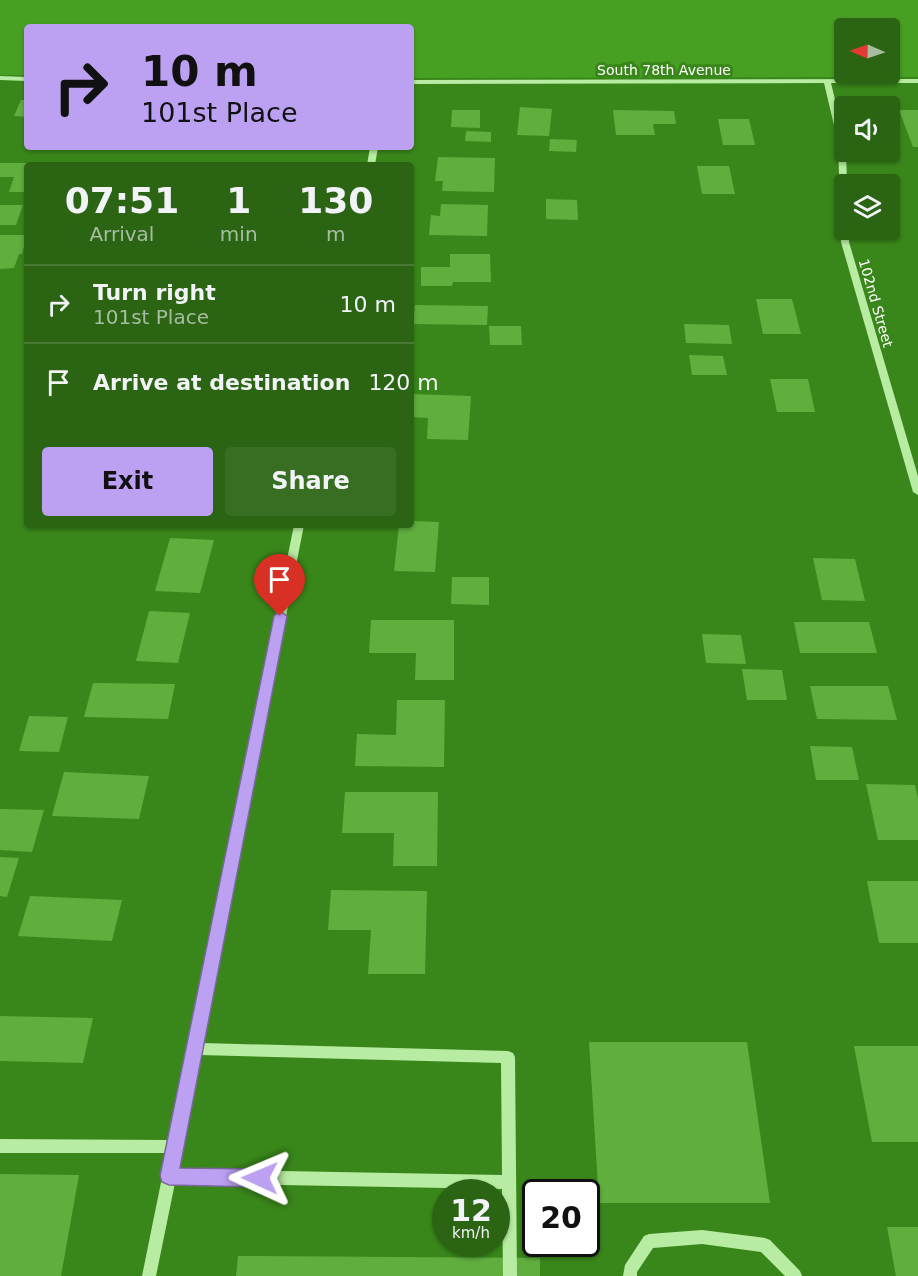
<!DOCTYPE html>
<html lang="en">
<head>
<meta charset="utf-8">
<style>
  :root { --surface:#2b6514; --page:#376e22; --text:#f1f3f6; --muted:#a6bda0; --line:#477934; --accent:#bca0f2 }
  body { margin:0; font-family:"DejaVu Sans",sans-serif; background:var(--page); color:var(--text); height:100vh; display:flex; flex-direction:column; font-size:22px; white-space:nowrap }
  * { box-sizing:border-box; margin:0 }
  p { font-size:20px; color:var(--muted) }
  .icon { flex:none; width:33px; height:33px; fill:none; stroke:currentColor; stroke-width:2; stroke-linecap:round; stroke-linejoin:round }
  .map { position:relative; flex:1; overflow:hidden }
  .details { position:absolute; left:24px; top:162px; width:390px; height:366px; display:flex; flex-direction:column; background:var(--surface); border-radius:6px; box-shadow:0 2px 4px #0004 }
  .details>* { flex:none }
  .hud { position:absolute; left:24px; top:24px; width:390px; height:126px; border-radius:6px; box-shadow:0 2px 4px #0004; background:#bca0f2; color:#111; overflow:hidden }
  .needle { width:39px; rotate:272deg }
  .buttons { position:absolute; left:834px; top:18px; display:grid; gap:12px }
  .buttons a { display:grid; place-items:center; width:66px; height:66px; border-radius:6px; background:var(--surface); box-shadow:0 2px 4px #0004; font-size:30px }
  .speed { position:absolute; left:432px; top:1179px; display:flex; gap:12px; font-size:30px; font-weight:700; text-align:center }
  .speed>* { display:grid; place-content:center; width:78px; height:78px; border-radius:50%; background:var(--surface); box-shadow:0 2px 4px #0004; line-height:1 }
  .speed small { font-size:15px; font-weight:400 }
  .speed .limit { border:3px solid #111; border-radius:9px; background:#fff; color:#111 }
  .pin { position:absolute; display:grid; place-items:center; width:51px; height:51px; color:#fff; margin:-62px -26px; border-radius:50% 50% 50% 0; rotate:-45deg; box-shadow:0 0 6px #0007 }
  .pin .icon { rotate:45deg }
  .me { position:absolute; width:66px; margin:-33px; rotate:271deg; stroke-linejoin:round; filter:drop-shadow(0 0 4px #0008) }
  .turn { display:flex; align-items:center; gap:21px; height:126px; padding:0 18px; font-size:27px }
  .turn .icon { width:78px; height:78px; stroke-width:2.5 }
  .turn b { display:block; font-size:42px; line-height:51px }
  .eta { display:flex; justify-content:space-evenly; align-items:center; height:102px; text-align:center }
  .eta b { font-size:36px; font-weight:700; line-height:42px }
  .button { display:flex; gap:12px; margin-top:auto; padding:12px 18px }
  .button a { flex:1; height:69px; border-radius:6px; background:var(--accent); color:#111; font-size:24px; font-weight:700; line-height:69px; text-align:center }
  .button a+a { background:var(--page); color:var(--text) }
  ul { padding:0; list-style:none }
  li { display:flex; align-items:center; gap:18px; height:78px; padding:0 18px; border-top:2px solid var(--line) }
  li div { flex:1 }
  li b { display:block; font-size:22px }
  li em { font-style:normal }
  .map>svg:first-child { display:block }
</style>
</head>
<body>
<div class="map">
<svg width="918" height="1276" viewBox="0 0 918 1276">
  <rect width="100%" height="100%" fill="#39871a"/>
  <!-- green -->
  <path fill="#48a023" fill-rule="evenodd" d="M0,0H918V77L411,78V27H27V75H0ZM844,28H890V74H844Z"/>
  <!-- building -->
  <g fill="#5fae3e">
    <path d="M21,100H27V117L14,116Z"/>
    <path d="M520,107L552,109L549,136L517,135Z"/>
    <path d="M452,110H480V128L451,127Z"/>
    <path d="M613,110L674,111L676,124H653L655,135H616Z"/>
    <path d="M899,110H918V147H913Z"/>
    <path d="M718,119H749L755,145H723Z"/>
    <path d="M466,131L491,132V142L465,141Z"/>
    <path d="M550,139L577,140L576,152L549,151Z"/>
    <path d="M438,157L495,158L494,192L442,191L443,181H435Z"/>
    <path d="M248,162L304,163L303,165H247Z"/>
    <path d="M0,163H55L54,165H27V192H9L14,177H0Z"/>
    <path d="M697,166H729L735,194H702Z"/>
    <path d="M546,199L577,200L578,220L546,219Z"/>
    <path d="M441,204L488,205L487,236L429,235L431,215L440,216Z"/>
    <path d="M0,205H23L16,225H0Z"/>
    <path d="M0,235H27L22,254H19L14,268L0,269Z"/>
    <path d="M450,254H490L491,282H453L452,286H421V267H450Z"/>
    <path d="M756,299H792L801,334H763Z"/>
    <path d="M415,305L488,306L487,325L413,324Z"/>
    <path d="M684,324L729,325L732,344L686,343Z"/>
    <path d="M489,326H521L522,345H490Z"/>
    <path d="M689,355L723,356L727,375H692Z"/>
    <path d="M770,379H808L815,412H777Z"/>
    <path d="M411,394L471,396L468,440L427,439L428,418L411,417Z"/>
    <path d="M411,521L439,522L435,572L394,571L399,525H411Z"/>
    <path d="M170,538L214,540L200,593L155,591Z"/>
    <path d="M813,558L855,559L865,601L822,600Z"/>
    <path d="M452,577H489V605L451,604Z"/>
    <path d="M149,611L190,613L178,663L136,661Z"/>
    <path d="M371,620H454V680H415L416,653H369Z"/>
    <path d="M794,622H869L877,653H800Z"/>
    <path d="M702,634L741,635L746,664L706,663Z"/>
    <path d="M742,669L782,670L787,700H747Z"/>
    <path d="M93,683L175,684L168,719L84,717Z"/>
    <path d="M810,686H888L897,720L817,719Z"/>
    <path d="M397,700H445L444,767L355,766L357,734L396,735Z"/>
    <path d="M29,716L68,717L59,752L19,751Z"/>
    <path d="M810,746L852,747L859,780H816Z"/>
    <path d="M64,772L149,776L139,819L52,816Z"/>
    <path d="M866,784L915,785L918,799V840H878Z"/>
    <path d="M345,792H438L437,866H393L394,833H342Z"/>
    <path d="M0,809L44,810L32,852L0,850Z"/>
    <path d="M0,857L19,858L7,897L0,896Z"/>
    <path d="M867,881H918V943H879Z"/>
    <path d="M331,890L427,891L425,974H368L371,930H328Z"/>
    <path d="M30,896L122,900L112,941L18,936Z"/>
    <path d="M0,1016L93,1018L83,1063L0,1061Z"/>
    <path d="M589,1042H747L770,1203H599Z"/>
    <path d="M854,1046H918V1142H872Z"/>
    <path d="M0,1174L79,1175L61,1276H0Z"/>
    <path d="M887,1227H918V1276H896Z"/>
    <path d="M238,1256L540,1258V1276H236Z"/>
  </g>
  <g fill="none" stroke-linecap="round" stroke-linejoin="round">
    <!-- minor -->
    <g fill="#b8eca2" fill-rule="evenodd">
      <path d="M0,76L27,77V81L0,80Z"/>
      <path d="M918,79V83H831L844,137V152H846L847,184H844V230H849V242L918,476V495L913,492L841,242L838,142L824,83L411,84V80Z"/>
      <path d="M370,147H378L375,165H367Z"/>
      <path d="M294,525H304L202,1043L508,1051L513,1053L515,1057L517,1276H503L502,1189L175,1183L156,1276H142L167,1153H0V1139L169,1140ZM200,1055L501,1063L502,1175L177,1169Z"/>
      <path d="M702,1230L765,1238L770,1240L800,1271L802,1276H785L761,1252L702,1244L653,1248L637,1272V1276H623L625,1265L644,1236L649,1234Z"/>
    </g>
  </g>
  <!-- route -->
  <path fill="#bca0f2" stroke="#7a689d" stroke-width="1.5" d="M280,611L287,616L180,1168L260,1169L266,1172L269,1178L266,1184L260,1187L169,1185L162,1182L160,1176L274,616Z"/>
  <g text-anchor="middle" stroke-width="6" stroke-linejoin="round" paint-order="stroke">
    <!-- far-street labels -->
    <g font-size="14" fill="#fff" stroke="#39871a">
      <text x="664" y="75">South 78th Avenue</text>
      <text transform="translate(876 303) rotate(74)" y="5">102nd Street</text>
    </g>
  </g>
</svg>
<div class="buttons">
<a><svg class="needle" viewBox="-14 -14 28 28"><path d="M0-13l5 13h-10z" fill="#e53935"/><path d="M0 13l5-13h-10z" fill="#a6bda0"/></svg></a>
<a><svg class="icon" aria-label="sound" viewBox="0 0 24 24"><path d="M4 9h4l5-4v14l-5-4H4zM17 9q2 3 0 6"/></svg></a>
<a><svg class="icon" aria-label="layers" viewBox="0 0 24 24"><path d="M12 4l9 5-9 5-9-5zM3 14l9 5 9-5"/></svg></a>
</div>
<div class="speed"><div>12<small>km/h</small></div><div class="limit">20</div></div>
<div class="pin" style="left:280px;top:616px;background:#d93025"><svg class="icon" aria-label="arrive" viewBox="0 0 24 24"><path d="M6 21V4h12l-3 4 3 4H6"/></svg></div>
<svg class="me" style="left:260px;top:1178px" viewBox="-20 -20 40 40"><path d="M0-17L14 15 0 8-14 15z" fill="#bca0f2" stroke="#fff" stroke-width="4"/></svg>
<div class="hud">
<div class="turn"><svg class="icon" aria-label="right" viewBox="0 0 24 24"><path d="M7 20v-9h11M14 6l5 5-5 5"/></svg><div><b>10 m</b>101st Place</div></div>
</div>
<section class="details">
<div class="eta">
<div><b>07:51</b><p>Arrival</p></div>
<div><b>1</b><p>min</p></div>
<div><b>130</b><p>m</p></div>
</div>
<ul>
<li><svg class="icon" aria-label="right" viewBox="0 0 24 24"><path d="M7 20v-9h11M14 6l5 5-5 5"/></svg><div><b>Turn right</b><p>101st Place</p></div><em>10 m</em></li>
<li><svg class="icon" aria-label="arrive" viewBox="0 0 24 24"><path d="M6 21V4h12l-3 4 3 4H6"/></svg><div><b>Arrive at destination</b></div><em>120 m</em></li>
</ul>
<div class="button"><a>Exit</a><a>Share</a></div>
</section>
</div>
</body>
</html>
